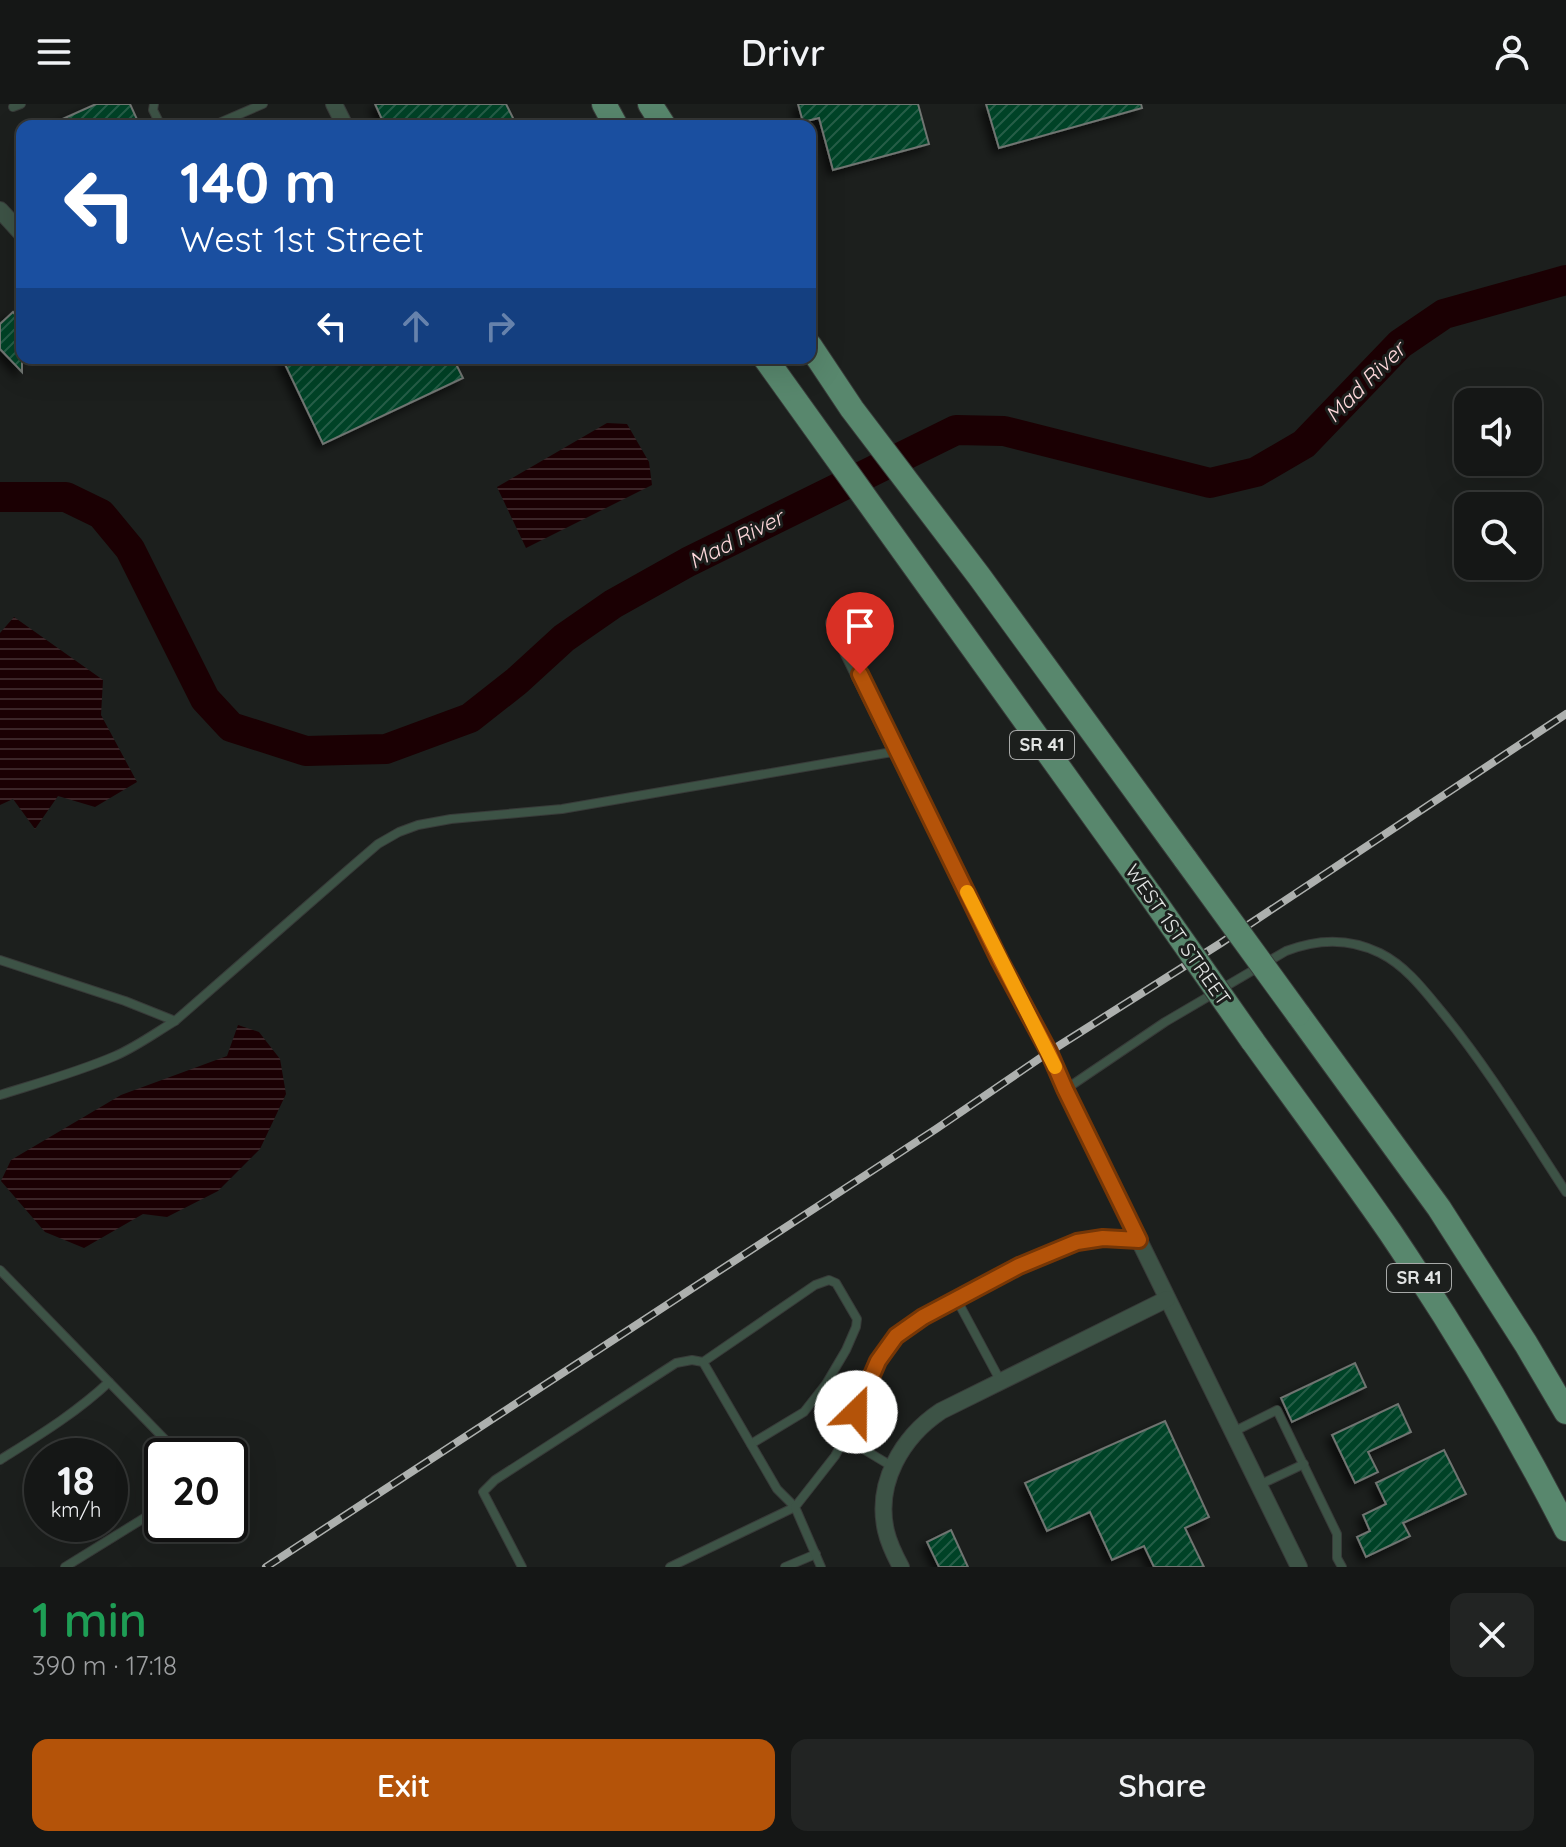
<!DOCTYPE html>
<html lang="en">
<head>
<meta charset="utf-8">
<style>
  :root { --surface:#151716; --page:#222423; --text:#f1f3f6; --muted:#9d9fa1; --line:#343635; --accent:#b45309 }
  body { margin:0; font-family:Quicksand,sans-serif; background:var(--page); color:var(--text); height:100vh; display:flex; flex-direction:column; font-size:30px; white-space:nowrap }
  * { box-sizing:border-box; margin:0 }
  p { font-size:26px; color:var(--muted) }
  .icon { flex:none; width:44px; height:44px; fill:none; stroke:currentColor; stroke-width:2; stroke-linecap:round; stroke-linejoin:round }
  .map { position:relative; height:1463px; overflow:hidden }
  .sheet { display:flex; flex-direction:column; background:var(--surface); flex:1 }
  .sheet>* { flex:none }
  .banner { position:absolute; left:16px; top:16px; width:800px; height:244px; border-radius:16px; box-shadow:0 8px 32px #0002,0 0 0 2px var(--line); background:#1a4fa0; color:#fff; overflow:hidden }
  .controls { position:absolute; left:1454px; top:284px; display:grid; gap:16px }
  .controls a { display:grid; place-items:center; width:88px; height:88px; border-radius:16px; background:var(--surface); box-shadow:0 8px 32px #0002,0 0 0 2px var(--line); font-size:40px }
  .speed { position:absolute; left:24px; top:1334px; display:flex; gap:16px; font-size:40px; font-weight:700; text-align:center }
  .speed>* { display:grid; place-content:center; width:104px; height:104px; border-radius:50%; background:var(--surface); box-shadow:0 8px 32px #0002,0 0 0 2px var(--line); line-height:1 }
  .speed small { font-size:20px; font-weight:400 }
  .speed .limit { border:4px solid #111; border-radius:12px; background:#fff; color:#111 }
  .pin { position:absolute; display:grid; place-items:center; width:68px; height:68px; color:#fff; margin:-82px -34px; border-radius:50% 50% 50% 0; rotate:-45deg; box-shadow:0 0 8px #0007 }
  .pin .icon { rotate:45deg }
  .me { position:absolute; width:88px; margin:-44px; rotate:23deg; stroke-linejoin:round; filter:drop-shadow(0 0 6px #0008) }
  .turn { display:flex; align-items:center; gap:28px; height:168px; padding:0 32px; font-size:36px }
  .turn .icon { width:104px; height:104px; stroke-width:2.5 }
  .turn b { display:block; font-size:56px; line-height:68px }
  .lanes { display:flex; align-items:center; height:76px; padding:0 32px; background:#0003; justify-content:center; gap:40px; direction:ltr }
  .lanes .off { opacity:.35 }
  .round { display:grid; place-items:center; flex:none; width:84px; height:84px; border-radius:16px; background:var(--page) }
  .headline { display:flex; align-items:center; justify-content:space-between; height:136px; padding:0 32px }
  h1 { font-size:48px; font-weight:600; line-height:60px; color:#1e9e55 }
  .button { display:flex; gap:16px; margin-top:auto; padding:16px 32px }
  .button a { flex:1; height:92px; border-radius:16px; background:var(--accent); color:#fff; font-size:32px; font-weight:600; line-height:92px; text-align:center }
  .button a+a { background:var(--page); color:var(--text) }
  header { display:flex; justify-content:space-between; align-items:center; height:104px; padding:0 32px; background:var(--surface); font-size:36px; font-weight:600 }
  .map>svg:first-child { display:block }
</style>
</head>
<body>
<header><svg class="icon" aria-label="menu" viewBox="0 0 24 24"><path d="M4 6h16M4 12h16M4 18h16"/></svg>Drivr<svg class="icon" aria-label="person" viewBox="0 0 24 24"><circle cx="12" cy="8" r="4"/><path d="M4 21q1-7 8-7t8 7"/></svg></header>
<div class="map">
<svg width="1566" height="1463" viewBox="0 0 1566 1463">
  <defs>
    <pattern id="water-rules" width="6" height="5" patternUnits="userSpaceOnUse" patternTransform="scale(2)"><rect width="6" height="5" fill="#1b0003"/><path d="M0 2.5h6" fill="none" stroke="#3c2528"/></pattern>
    <pattern id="building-hatch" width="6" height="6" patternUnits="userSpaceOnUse" patternTransform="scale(2)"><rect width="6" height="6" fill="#004228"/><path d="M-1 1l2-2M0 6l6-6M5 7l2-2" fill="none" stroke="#255d47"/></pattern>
    <filter id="shadow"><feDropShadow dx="-5" dy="5" stdDeviation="4" flood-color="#0009"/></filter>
  </defs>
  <rect width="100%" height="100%" fill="#1c1f1d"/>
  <!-- water -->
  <g fill="url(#water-rules)">
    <path d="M607,319L627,320L649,358L652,381L526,444L497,383Z"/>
    <path d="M14,513L103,576L101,611L137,678L95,703L58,692L35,725L13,695L0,701V529Z"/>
    <path d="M238,921L259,928L280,955L286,990L260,1045L218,1087L167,1113L143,1110L84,1144L45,1128L1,1077L11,1056L121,991L227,952Z"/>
  </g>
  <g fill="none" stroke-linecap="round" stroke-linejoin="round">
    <!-- river -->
    <path stroke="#1b0003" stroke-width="30" d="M0,393H66L101,410L130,445L205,595L231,623L306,647L386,645L470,614L517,577L564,534L613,500L688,458L956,326L1004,327L1210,379L1256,368L1304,340L1400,240L1444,210L1566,176"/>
  </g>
  <!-- building -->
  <g fill="url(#building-hatch)" stroke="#6f7471" stroke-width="2" filter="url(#shadow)">
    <path d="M96,0H130L140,22H47Z"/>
    <path d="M375,0H506L517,22H385Z"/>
    <path d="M798,0H918L929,40L833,66L819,14L803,18Z"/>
    <path d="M986,0H1141L1142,4L999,44Z"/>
    <path d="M13,208L22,218V268L0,245V220Z"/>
    <path d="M282,254H453L463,274L323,340Z"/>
    <path d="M1355,1259L1366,1283L1292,1318L1281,1294Z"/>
    <path d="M1398,1300L1411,1328L1368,1348L1378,1368L1355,1379L1332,1331Z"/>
    <path d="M1165,1317L1209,1413L1185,1424L1204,1463H1154L1144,1442L1112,1456L1090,1408L1047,1427L1025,1379Z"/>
    <path d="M1444,1346L1466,1390L1403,1419L1410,1432L1366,1453L1357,1433L1370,1427L1363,1411L1386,1400L1376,1379Z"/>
    <path d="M951,1426L968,1463H939L927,1438Z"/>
  </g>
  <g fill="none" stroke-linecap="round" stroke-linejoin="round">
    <!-- service casing -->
    <g stroke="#383b39" stroke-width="10">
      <g id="service">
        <path d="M154,0L153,6L161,22"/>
        <path d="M13,3L21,0"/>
        <path d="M212,22L263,0"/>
        <path d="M0,856L125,897L175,917"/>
        <path d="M1066,985L1165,918L1286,847C1317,835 1350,834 1380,849C1406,862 1424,886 1442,908C1488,964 1526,1027 1566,1088"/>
        <path d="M0,991C38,979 78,968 115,952C136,943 155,929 175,917L349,765L378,740L399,728L418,721L451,715L562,705L898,647"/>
        <path d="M0,1166L181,1352"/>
        <path d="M957,1196L1001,1278"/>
        <path d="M1233,1328L1277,1306L1337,1430V1454L1342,1463"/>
        <path d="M845,1334L893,1363"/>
        <path d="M0,1356C38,1332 76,1309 109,1278"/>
        <path d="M1259,1381L1304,1360"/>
        <path d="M65,1463L162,1403"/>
        <path d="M522,1463L483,1388L495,1376L676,1259L692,1256L703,1258L815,1181L829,1176L836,1179L857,1215L856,1223L846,1246L826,1280L804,1308L751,1340"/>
        <path d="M670,1463L795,1403L777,1385L703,1258"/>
        <path d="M785,1463L816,1450"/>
        <path d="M821,1463L795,1403L835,1352L845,1334L878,1257L896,1232L923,1213L1019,1162L1077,1138L1103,1134L1138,1136"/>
      </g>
    </g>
    <!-- minor casing -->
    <g stroke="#383b39" stroke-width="18">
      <g id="minor">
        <path d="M334,0L345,22"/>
        <path d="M0,106L22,130"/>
        <path d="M834,519L1000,857L1049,948L1065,985L1299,1463"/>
        <path d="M901,1463C895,1452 889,1440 886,1427C875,1379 902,1333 941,1307L1167,1195"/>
      </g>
    </g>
    <!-- primary casing -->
    <g stroke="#383b39" stroke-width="26">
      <g id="primary">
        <path d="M604,0L616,22"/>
        <path d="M650,0L664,22"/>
        <path d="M810,242L852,305L979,472L1186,756"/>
        <path d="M765,254L1151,792"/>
        <path d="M1298,910L1439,1104L1526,1240L1566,1308"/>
        <path d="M1252,936C1298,1000 1345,1063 1390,1128C1454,1223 1514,1323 1566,1425"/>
      </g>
    </g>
    <!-- service -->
    <use href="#service" stroke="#3d5346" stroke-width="8"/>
    <!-- minor -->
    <use href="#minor" stroke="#3d5346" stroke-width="16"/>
    <!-- primary -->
    <use href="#primary" stroke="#58876d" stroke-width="24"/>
    <!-- rail casing -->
    <g stroke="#adb0ae" stroke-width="8">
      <path id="rail" d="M266,1463L936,1025L1049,948L1221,839L1566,610"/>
    </g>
    <!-- rail -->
    <use href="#rail" stroke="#1c1f1d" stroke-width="5" stroke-dasharray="15" stroke-linecap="butt"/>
    <!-- primary-bridge casing -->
    <g stroke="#383b39" stroke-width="26" stroke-linecap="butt">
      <g id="primary-bridge">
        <path d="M1186,756L1298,910"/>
        <path d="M1151,792L1252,936"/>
      </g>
    </g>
    <!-- primary-bridge -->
    <use href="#primary-bridge" stroke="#58876d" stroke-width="24"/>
  </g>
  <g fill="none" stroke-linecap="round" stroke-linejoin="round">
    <!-- route casing -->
    <g stroke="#753606" stroke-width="20">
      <path id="route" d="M856,1308L878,1257L896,1232L923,1213L1019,1162L1077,1138L1103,1134L1139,1136L1065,985L1049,948L1000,857L860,570"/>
    </g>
    <!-- route -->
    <use href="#route" stroke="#b45309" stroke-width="14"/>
    <!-- slow -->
    <path stroke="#f59e0b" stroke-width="14" d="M967,788L1055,963"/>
  </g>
  <g text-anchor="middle" stroke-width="6" stroke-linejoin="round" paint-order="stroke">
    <!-- shield labels -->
    <g fill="#1c1f1d" stroke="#a7a9a8" stroke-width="2">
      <rect x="1010" y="627" width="64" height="28" rx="6"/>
      <rect x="1387" y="1160" width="64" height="28" rx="6"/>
    </g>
    <g font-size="18" font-weight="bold" fill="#e2e4e3">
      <text x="1042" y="647">SR 41</text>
      <text x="1419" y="1180">SR 41</text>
    </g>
    <!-- street labels -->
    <g font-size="20" fill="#e2e4e3" stroke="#1c1f1d">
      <text transform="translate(1178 831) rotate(55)" y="7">WEST 1ST STREET</text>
    </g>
    <!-- water labels -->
    <g font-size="22" font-style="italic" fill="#fed8db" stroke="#1c1f1d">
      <text transform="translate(1365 278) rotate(-45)" y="8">Mad River</text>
      <text transform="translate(736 435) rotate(-27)" y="8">Mad River</text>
    </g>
  </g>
</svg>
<div class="controls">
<a><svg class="icon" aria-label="sound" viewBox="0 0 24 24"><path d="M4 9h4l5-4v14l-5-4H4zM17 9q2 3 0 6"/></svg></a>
<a><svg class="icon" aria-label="search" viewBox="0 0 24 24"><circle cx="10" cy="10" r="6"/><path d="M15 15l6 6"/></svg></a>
</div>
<div class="speed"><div>18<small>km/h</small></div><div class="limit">20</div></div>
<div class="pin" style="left:860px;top:570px;background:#d93025"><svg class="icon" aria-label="arrive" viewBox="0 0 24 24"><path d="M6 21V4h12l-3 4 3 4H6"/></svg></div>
<svg class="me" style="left:856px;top:1308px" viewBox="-20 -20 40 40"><circle r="19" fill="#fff"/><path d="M0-13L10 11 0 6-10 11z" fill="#b45309"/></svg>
<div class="banner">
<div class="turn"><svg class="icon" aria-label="left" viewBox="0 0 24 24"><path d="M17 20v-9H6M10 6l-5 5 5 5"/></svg><div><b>140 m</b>West 1st Street</div></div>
<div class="lanes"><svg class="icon" aria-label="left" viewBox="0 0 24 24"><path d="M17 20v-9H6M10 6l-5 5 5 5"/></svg><svg class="icon off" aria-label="ahead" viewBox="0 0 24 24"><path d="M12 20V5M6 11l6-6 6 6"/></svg><svg class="icon off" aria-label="right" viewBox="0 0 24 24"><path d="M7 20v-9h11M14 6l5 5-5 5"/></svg></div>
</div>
</div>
<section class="sheet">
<div class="headline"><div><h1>1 min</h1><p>390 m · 17:18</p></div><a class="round"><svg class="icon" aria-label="close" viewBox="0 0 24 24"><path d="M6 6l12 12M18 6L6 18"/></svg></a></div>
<div class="button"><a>Exit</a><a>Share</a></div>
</section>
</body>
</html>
